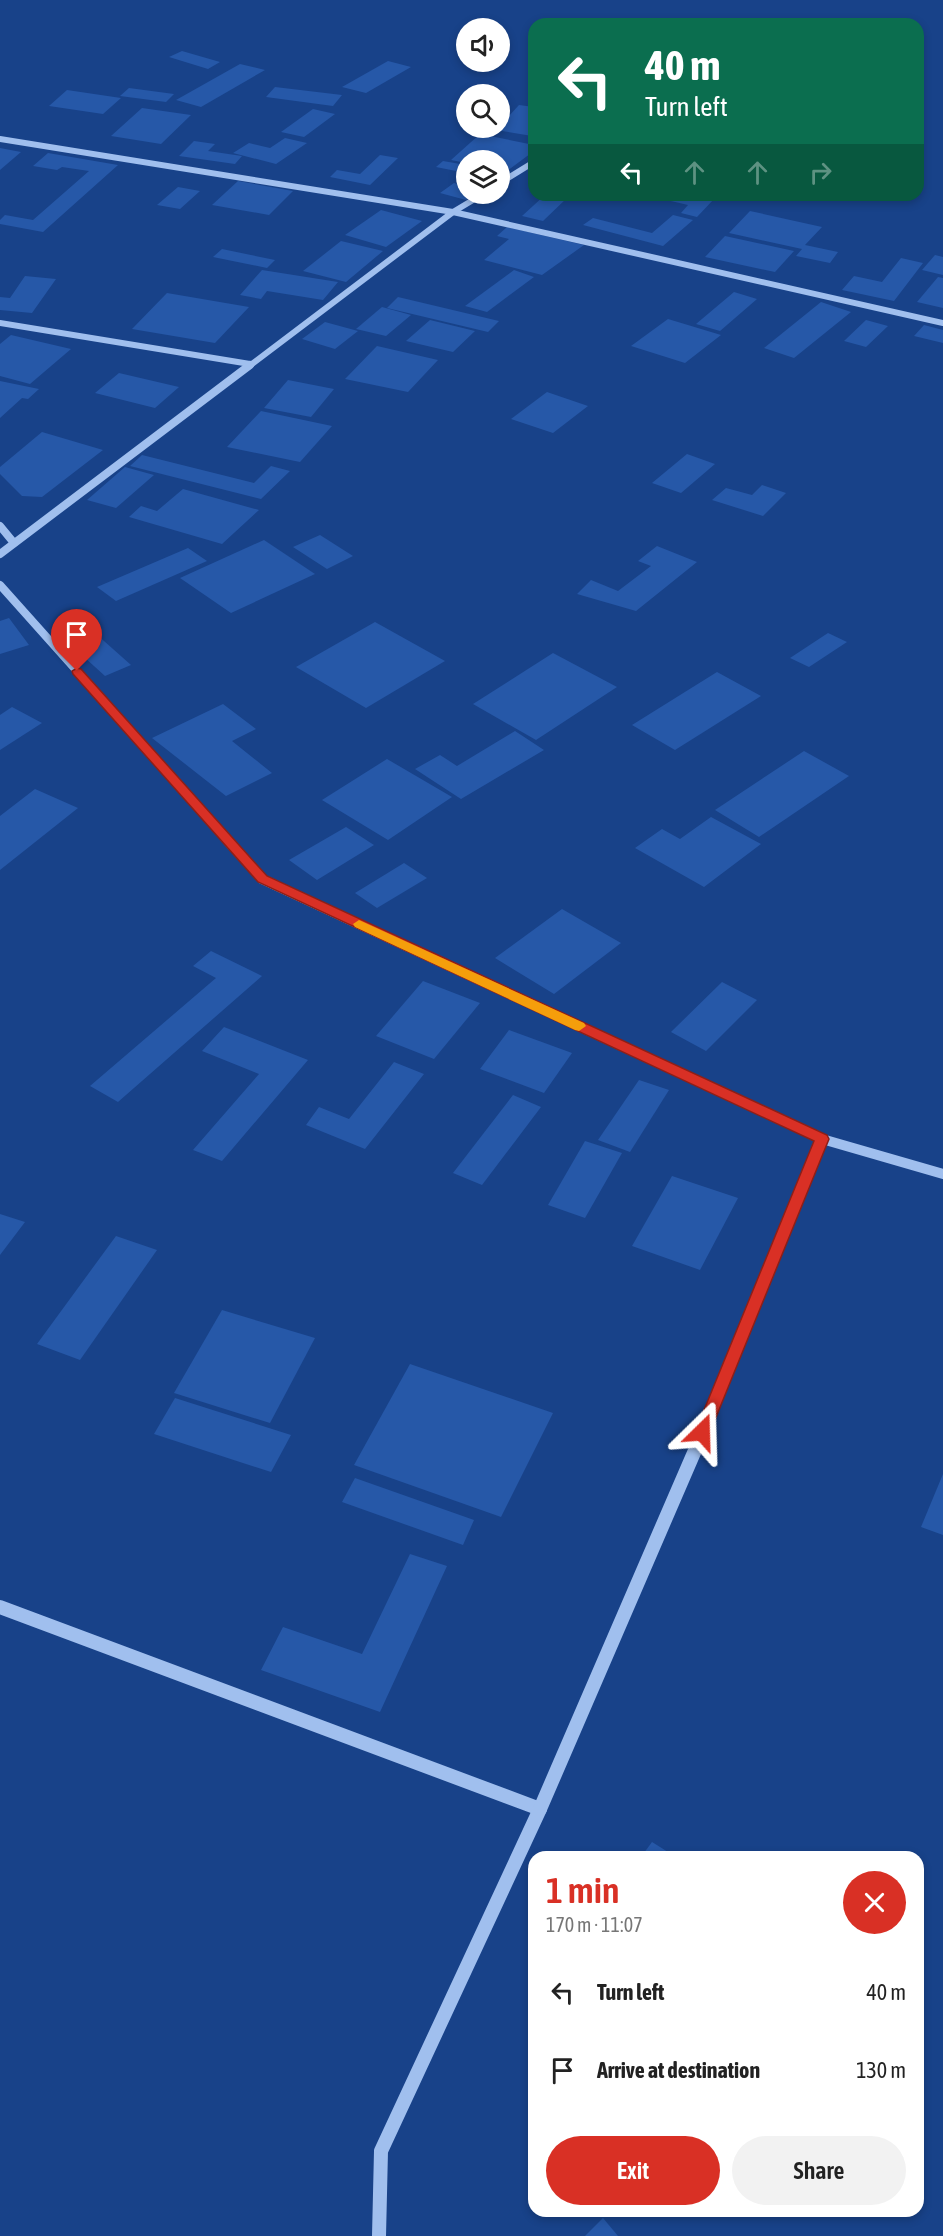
<!DOCTYPE html>
<html lang="en">
<head>
<meta charset="utf-8">
<style>
  :root { --surface:#fff; --page:#f2f2f2; --text:#222; --muted:#767676; --accent:#d93025 }
  body { margin:0; font-family:"Asap Condensed",sans-serif; background:var(--page); color:var(--text); height:100vh; display:flex; flex-direction:column; font-size:22px; white-space:nowrap }
  * { box-sizing:border-box; margin:0 }
  p { font-size:20px; color:var(--muted) }
  .icon { flex:none; width:33px; height:33px; fill:none; stroke:currentColor; stroke-width:2; stroke-linecap:round; stroke-linejoin:round }
  .map { position:relative; flex:1; overflow:hidden }
  .panel { position:absolute; left:528px; top:1851px; width:396px; height:366px; display:flex; flex-direction:column; background:var(--surface); border-radius:18px; box-shadow:0 3px 9px #0003 }
  .panel>* { flex:none }
  .hud { position:absolute; left:528px; top:18px; width:396px; height:183px; border-radius:18px; box-shadow:0 3px 9px #0003; background:#0b6e4f; color:#fff; overflow:hidden }
  .tools { position:absolute; left:456px; top:18px; display:grid; gap:12px }
  .tools a { display:grid; place-items:center; width:54px; height:54px; border-radius:50%; background:var(--surface); box-shadow:0 3px 9px #0003; font-size:30px }
  .pin { position:absolute; display:grid; place-items:center; width:51px; height:51px; color:#fff; margin:-62px -26px; border-radius:50% 50% 50% 0; rotate:-45deg; box-shadow:0 0 6px #0007 }
  .pin .icon { rotate:45deg }
  .me { position:absolute; width:66px; margin:-33px; rotate:22deg; stroke-linejoin:round; filter:drop-shadow(0 0 4px #0008) }
  .turn { display:flex; align-items:center; gap:21px; height:126px; padding:0 18px; font-size:27px }
  .turn .icon { width:78px; height:78px; stroke-width:2.5 }
  .turn b { display:block; font-size:42px; line-height:51px }
  .lanes { display:flex; align-items:center; height:57px; padding:0 18px; background:#0003; justify-content:center; gap:30px; direction:ltr }
  .lanes .off { opacity:.35 }
  .round { display:grid; place-items:center; flex:none; width:63px; height:63px; border-radius:32px; background:var(--page) }
  .overview { display:flex; align-items:center; justify-content:space-between; height:102px; padding:0 18px }
  h1 { font-size:36px; font-weight:600; line-height:45px; color:var(--accent) }
  .button { display:flex; gap:12px; margin-top:auto; padding:12px 18px }
  .button a { flex:1; height:69px; border-radius:36px; background:var(--accent); color:#fff; font-size:24px; font-weight:600; line-height:69px; text-align:center }
  .button a+a { background:var(--page); color:var(--text) }
  ul { padding:0; list-style:none }
  li { display:flex; align-items:center; gap:18px; height:78px; padding:0 18px }
  li div { flex:1 }
  li b { display:block; font-size:22px }
  li em { font-style:normal }
  .map>svg:first-child { display:block }
</style>
</head>
<body>
<div class="map">
<svg width="943" height="2236" viewBox="0 0 943 2236">
  <rect width="100%" height="100%" fill="#184289"/>
  <!-- building -->
  <g fill="#2658a8">
    <path d="M182,51L220,62L208,69L169,57Z"/>
    <path d="M388,61L411,67L366,93L342,87Z"/>
    <path d="M240,64L265,70L201,107L176,100Z"/>
    <path d="M275,87L342,95L333,106L266,97Z"/>
    <path d="M129,88L174,94L166,102L120,96Z"/>
    <path d="M67,90L121,98L103,114L49,106Z"/>
    <path d="M519,105L534,107V133L532,136L496,130Z"/>
    <path d="M142,108L191,115L161,144L111,136Z"/>
    <path d="M313,109L335,114L304,137L281,132Z"/>
    <path d="M480,134L534,145V151L507,171L500,169V160H466V163L451,160Z"/>
    <path d="M285,138L307,143L276,164L233,153L249,143L270,148Z"/>
    <path d="M194,141L215,144L208,151L242,156L235,164L179,156Z"/>
    <path d="M0,148L21,152L0,170Z"/>
    <path d="M48,153L118,165L43,232L0,224V220L5,215L33,220L89,171L62,167L57,170L33,166Z"/>
    <path d="M380,155L398,158L370,185L330,177L337,170L360,174Z"/>
    <path d="M443,161L466,165V173L436,167Z"/>
    <path d="M238,181L293,191L269,215L212,205Z"/>
    <path d="M454,183L466,186V194H474L466,200L440,193Z"/>
    <path d="M178,187L200,191L180,209L157,205Z"/>
    <path d="M545,195L568,197L543,221L522,216Z"/>
    <path d="M645,195H696L714,199L697,217L681,213L688,205Z"/>
    <path d="M381,210L422,221L386,247L345,235Z"/>
    <path d="M750,211L822,227L805,245L838,252L830,263L796,256L802,249L729,233Z"/>
    <path d="M673,215L693,220L663,246L583,225L593,218L652,233Z"/>
    <path d="M507,227L584,245L542,275L484,260L509,239L497,236Z"/>
    <path d="M725,236L794,251L775,272L705,257Z"/>
    <path d="M341,241L383,251L346,282L303,271Z"/>
    <path d="M222,249L275,260L267,268L213,257Z"/>
    <path d="M935,255L943,257V275L922,270Z"/>
    <path d="M901,258L923,263L894,301L842,290L854,276L882,282Z"/>
    <path d="M262,270L338,282L323,300L267,291L261,299L240,295Z"/>
    <path d="M514,270L534,277L487,312L465,306Z"/>
    <path d="M25,276L56,279L32,313L0,310V297L10,298Z"/>
    <path d="M938,277L943,278V308L917,302Z"/>
    <path d="M734,292L757,299L720,331L696,324Z"/>
    <path d="M167,293L249,307L215,343L132,329Z"/>
    <path d="M398,297L499,321L488,332L387,308Z"/>
    <path d="M821,302L851,312L794,358L764,348Z"/>
    <path d="M382,307L411,315L386,336L356,329Z"/>
    <path d="M668,319L721,335L685,363L631,346Z"/>
    <path d="M430,320L475,331L453,352L406,341Z"/>
    <path d="M866,320L888,326L866,347L844,341Z"/>
    <path d="M325,322L358,331L335,349L302,339Z"/>
    <path d="M924,325L943,330V343L914,336Z"/>
    <path d="M11,335L71,349L30,384L0,376V344Z"/>
    <path d="M377,346L438,360L408,392L345,379Z"/>
    <path d="M119,373L179,387L155,408L95,393Z"/>
    <path d="M288,380L334,389L311,417L264,408Z"/>
    <path d="M0,381L39,389L28,399L22,398L0,418Z"/>
    <path d="M547,392L588,406L553,433L511,419Z"/>
    <path d="M261,411L332,426L300,462L227,447Z"/>
    <path d="M42,432L103,450L42,497L22,496L0,474V467Z"/>
    <path d="M687,454L715,464L681,493L652,483Z"/>
    <path d="M142,455L254,483L271,466L290,471L261,499L130,466Z"/>
    <path d="M125,467L154,475L116,508L87,500Z"/>
    <path d="M762,485L786,493L763,516L712,500L726,488L752,495Z"/>
    <path d="M183,489L259,510L222,544L129,517L141,506L157,511Z"/>
    <path d="M320,535L353,556L327,569L293,547Z"/>
    <path d="M264,540L315,574L231,613L180,578Z"/>
    <path d="M657,546L697,562L636,611L577,594L591,580L618,591L651,566L638,561Z"/>
    <path d="M188,548L207,561L116,601L97,587Z"/>
    <path d="M77,617L131,665L105,676L52,628Z"/>
    <path d="M9,618L29,645L0,654V621Z"/>
    <path d="M375,622L445,661L366,708L296,667Z"/>
    <path d="M828,633L847,642L809,667L790,658Z"/>
    <path d="M553,653L617,687L536,740L473,704Z"/>
    <path d="M717,672L761,696L675,750L632,725Z"/>
    <path d="M223,704L256,729L232,741L272,773L226,796L152,738Z"/>
    <path d="M12,707L42,723L0,750V715Z"/>
    <path d="M515,731L544,750L461,799L415,769L440,755L457,766Z"/>
    <path d="M804,751L849,776L759,837L715,810Z"/>
    <path d="M387,759L452,797L388,840L322,800Z"/>
    <path d="M35,789L78,808L0,870V816Z"/>
    <path d="M711,817L761,844L704,887L635,848L662,829L680,839Z"/>
    <path d="M346,827L374,845L317,880L289,860Z"/>
    <path d="M404,863L427,878L377,908L355,893Z"/>
    <path d="M562,909L621,943L554,994L495,958Z"/>
    <path d="M211,951L262,976L118,1102L90,1086L216,978L193,966Z"/>
    <path d="M423,981L480,1003L434,1059L376,1036Z"/>
    <path d="M722,982L757,1000L706,1051L671,1032Z"/>
    <path d="M224,1027L308,1060L222,1161L193,1150L259,1074L202,1051Z"/>
    <path d="M509,1030L572,1053L544,1093L480,1069Z"/>
    <path d="M394,1062L424,1074L365,1149L306,1125L319,1107L349,1119Z"/>
    <path d="M639,1080L669,1090L630,1152L598,1140Z"/>
    <path d="M513,1095L541,1107L482,1185L453,1173Z"/>
    <path d="M585,1141L622,1153L585,1218L548,1205Z"/>
    <path d="M672,1176L738,1198L700,1270L632,1246Z"/>
    <path d="M0,1214L25,1222L0,1255Z"/>
    <path d="M116,1236L157,1250L80,1360L37,1344Z"/>
    <path d="M222,1310L315,1338L270,1423L174,1393Z"/>
    <path d="M410,1364L553,1413L501,1517L354,1465Z"/>
    <path d="M175,1398L291,1435L271,1472L154,1434Z"/>
    <path d="M943,1474V1535L921,1527Z"/>
    <path d="M355,1478L474,1520L463,1545L342,1502Z"/>
    <path d="M410,1554L447,1566L380,1712L261,1670L283,1627L362,1654Z"/>
    <path d="M652,1842L676,1857H641Z"/>
    <path d="M603,2218L618,2236H585Z"/>
  </g>
  <g fill="none" stroke-linecap="round" stroke-linejoin="round">
    <!-- minor-far3 -->
    <g stroke="#a0bfee" stroke-width="6">
      <path d="M0,139L453,212L943,323"/>
      <path d="M500,183L534,162"/>
      <path d="M0,323L250,364"/>
      <path d="M248,367L453,212L483,194"/>
    </g>
    <!-- minor-far2 -->
    <g stroke="#a0bfee" stroke-width="8">
      <path d="M0,526L14,543"/>
      <path d="M0,554L250,365"/>
      <path d="M0,585L227,839"/>
    </g>
    <!-- minor-far1 -->
    <g stroke="#a0bfee" stroke-width="10">
      <path d="M225,838L262,879L822,1139L943,1174"/>
      <path d="M695,1449L822,1139"/>
    </g>
    <!-- minor -->
    <g stroke="#a0bfee" stroke-width="14">
      <path d="M0,1607L540,1809"/>
      <path d="M379,2236L381,2151L540,1809L696,1448"/>
    </g>
  </g>
  <!-- route -->
  <path fill="#d93025" stroke="#8d1f18" stroke-width="1.5" d="M77,668L81,669L267,876L827,1135L829,1139L708,1437L702,1438L697,1437L695,1432L814,1141L258,882L73,674L72,671Z"/>
  <!-- slow -->
  <path fill="#f59e0b" d="M359,920L584,1023L586,1026L579,1031L575,1030L355,927L353,924Z"/>
</svg>
<div class="tools">
<a><svg class="icon" aria-label="sound" viewBox="0 0 24 24"><path d="M4 9h4l5-4v14l-5-4H4zM17 9q2 3 0 6"/></svg></a>
<a><svg class="icon" aria-label="search" viewBox="0 0 24 24"><circle cx="10" cy="10" r="6"/><path d="M15 15l6 6"/></svg></a>
<a><svg class="icon" aria-label="layers" viewBox="0 0 24 24"><path d="M12 4l9 5-9 5-9-5zM3 14l9 5 9-5"/></svg></a>
</div>
<div class="pin" style="left:77px;top:671px;background:#d93025"><svg class="icon" aria-label="arrive" viewBox="0 0 24 24"><path d="M6 21V4h12l-3 4 3 4H6"/></svg></div>
<svg class="me" style="left:702px;top:1432px" viewBox="-20 -20 40 40"><path d="M0-17L14 15 0 8-14 15z" fill="#d93025" stroke="#fff" stroke-width="4"/></svg>
<div class="hud">
<div class="turn"><svg class="icon" aria-label="left" viewBox="0 0 24 24"><path d="M17 20v-9H6M10 6l-5 5 5 5"/></svg><div><b>40 m</b>Turn left</div></div>
<div class="lanes"><svg class="icon" aria-label="left" viewBox="0 0 24 24"><path d="M17 20v-9H6M10 6l-5 5 5 5"/></svg><svg class="icon off" aria-label="ahead" viewBox="0 0 24 24"><path d="M12 20V5M6 11l6-6 6 6"/></svg><svg class="icon off" aria-label="ahead" viewBox="0 0 24 24"><path d="M12 20V5M6 11l6-6 6 6"/></svg><svg class="icon off" aria-label="right" viewBox="0 0 24 24"><path d="M7 20v-9h11M14 6l5 5-5 5"/></svg></div>
</div>
<section class="panel">
<div class="overview"><div><h1>1 min</h1><p>170 m · 11:07</p></div><a class="round" style="background:#d93025;color:#fff"><svg class="icon" aria-label="close" viewBox="0 0 24 24"><path d="M6 6l12 12M18 6L6 18"/></svg></a></div>
<ul>
<li><svg class="icon" aria-label="left" viewBox="0 0 24 24"><path d="M17 20v-9H6M10 6l-5 5 5 5"/></svg><div><b>Turn left</b></div><em>40 m</em></li>
<li><svg class="icon" aria-label="arrive" viewBox="0 0 24 24"><path d="M6 21V4h12l-3 4 3 4H6"/></svg><div><b>Arrive at destination</b></div><em>130 m</em></li>
</ul>
<div class="button"><a>Exit</a><a>Share</a></div>
</section>
</div>
</body>
</html>
